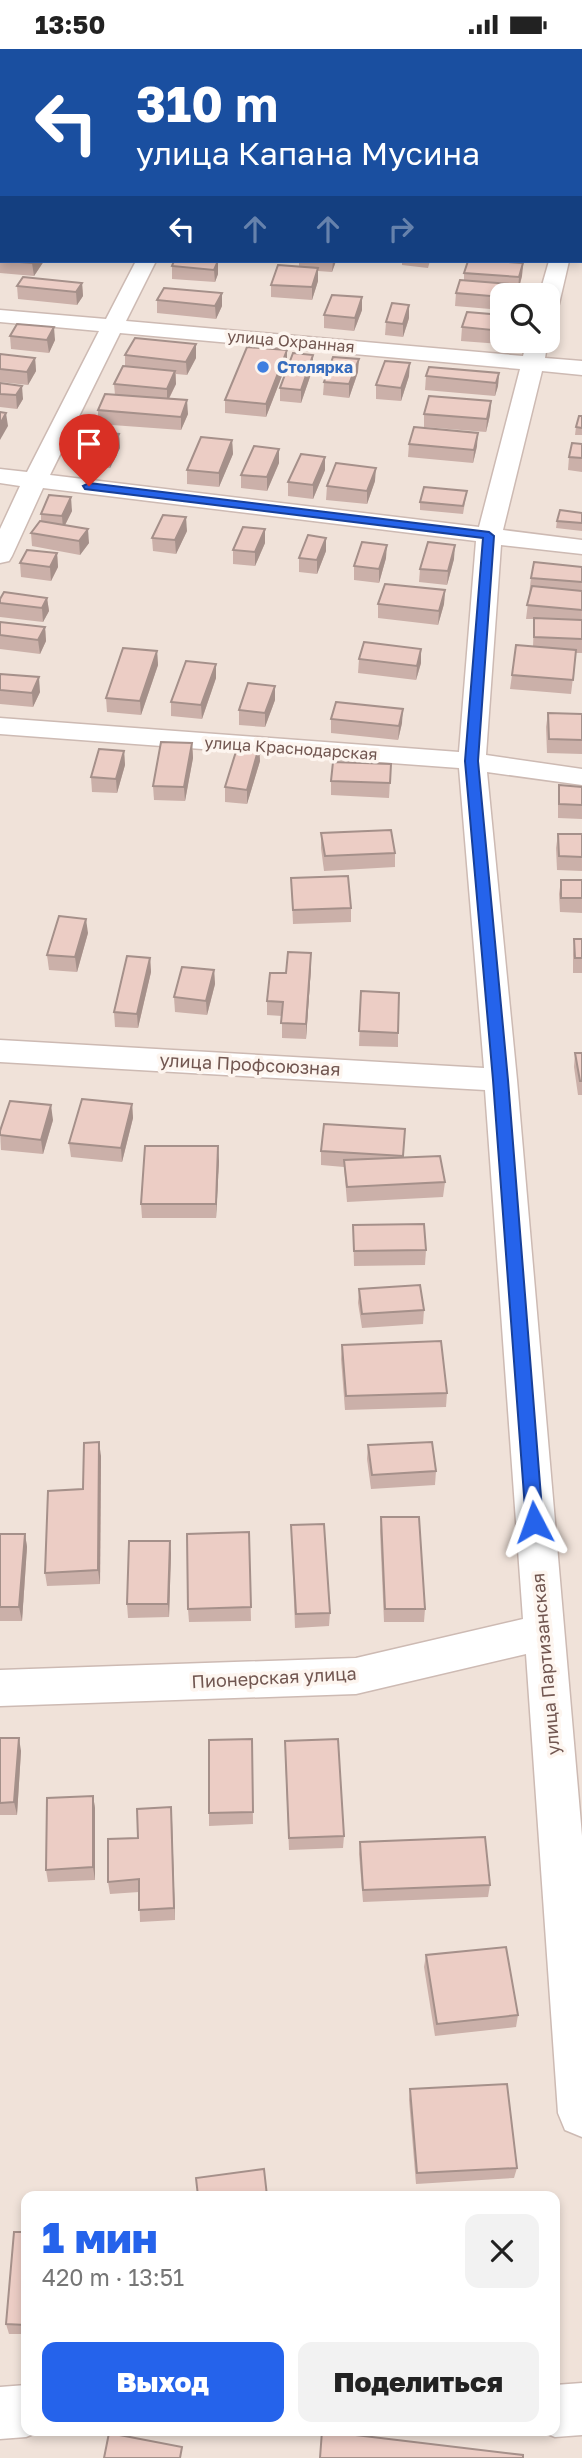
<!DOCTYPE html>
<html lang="ru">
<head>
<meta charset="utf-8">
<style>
  :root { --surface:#fff; --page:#f2f2f2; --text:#222; --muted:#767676; --accent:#2563eb }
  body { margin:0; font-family:"Golos Text",sans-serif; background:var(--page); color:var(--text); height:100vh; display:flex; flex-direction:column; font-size:26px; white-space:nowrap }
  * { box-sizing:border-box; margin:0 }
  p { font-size:23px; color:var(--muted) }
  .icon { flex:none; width:38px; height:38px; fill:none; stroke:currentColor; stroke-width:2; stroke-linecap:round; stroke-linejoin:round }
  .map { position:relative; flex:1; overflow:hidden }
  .side { position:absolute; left:21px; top:2142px; width:539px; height:245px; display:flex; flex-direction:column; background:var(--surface); border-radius:14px; box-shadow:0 4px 10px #0003 }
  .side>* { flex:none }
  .banner { position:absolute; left:0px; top:0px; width:583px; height:214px; box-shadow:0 4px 10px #0003; background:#1a4fa0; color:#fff; overflow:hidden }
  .controls { position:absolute; left:490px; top:234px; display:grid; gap:14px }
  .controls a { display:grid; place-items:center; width:70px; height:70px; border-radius:14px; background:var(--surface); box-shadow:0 4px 10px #0003; font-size:35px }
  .pin { position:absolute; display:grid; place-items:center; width:60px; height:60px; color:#fff; margin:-72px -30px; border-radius:50% 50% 50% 0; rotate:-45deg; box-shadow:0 0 7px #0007 }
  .pin .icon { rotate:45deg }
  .me { position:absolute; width:77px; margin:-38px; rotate:356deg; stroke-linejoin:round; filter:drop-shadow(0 0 5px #0008) }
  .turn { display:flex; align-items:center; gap:24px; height:147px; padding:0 21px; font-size:32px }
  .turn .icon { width:91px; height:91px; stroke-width:2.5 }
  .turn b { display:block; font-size:49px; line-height:60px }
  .lanes { display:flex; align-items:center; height:66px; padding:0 21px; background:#0003; justify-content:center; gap:35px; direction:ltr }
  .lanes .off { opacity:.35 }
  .round { display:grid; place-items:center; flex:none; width:74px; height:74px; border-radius:14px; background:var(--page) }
  .overview { display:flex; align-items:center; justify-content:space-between; height:119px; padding:0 21px }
  h1 { font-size:42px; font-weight:800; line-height:52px; color:var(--accent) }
  .action { display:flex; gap:14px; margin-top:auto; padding:14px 21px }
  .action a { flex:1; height:80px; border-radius:14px; background:var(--accent); color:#fff; font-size:28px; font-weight:800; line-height:80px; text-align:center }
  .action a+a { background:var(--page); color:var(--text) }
  .status { display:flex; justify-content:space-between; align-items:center; height:49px; padding:0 35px; background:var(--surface); direction:ltr }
  .status svg { height:19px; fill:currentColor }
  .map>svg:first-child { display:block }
</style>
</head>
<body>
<div class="status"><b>13:50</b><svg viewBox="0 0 49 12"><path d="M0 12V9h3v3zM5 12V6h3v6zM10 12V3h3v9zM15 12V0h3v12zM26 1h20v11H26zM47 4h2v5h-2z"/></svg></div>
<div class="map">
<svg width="582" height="2409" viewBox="0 0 582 2409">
  <rect width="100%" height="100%" fill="#faf1e9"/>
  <!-- residential -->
  <path fill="#f0e2d9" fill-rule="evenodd" d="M0,0H582V2409H0ZM2,2H581V212H2ZM502,247H548V292H502ZM26,2147H555V2382H26Z"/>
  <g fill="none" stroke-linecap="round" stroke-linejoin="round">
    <!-- minor casing -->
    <g stroke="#cdbab3" stroke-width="3">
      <g id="minor">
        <rect x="246" y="0" width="18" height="2"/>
        <rect x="0" y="28" width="2" height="10"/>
        <rect x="581" y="69" width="1" height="12"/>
        <rect x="0" y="135" width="2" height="12"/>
        <path d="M582,149V163H581V149Z"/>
        <rect x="581" y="190" width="1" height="12"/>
        <path d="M136,212H156L126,272L523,307L527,292L548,290L545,309L582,312V326L542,322L503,481L582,491V505L501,496L486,706L582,720V736L487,723L517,1031L582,1787V2088L565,2081L558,2064L526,1605L356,1645L0,1657V1621L356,1609L523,1570L485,1041L0,1013V991L484,1019L459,719L0,685V669L459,703L476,492L43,439L12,507L9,512L0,514V480L20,437L0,434V420L27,423L99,282L0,273V261L106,270ZM120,284L520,320L479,478L50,426Z"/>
        <path d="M549,212H569L559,255L556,260L548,261V247H539Z"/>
        <path d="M582,2334V2386L555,2388L540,2382H555V2336Z"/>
        <path d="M26,2336V2382H41L26,2388L0,2390V2338Z"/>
      </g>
    </g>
    <!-- minor -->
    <use href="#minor" fill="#fff" fill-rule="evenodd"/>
  </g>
  <!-- wall -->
  <g fill="#cbb0a9">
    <path d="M287,0H335L334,2H286Z"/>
    <path d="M448,0H468L467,2H448Z"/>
    <path d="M484,0H507L506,2H484Z"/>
    <path d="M543,0H582V6H581V2H543Z"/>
    <rect x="0" y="40" width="2" height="29"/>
    <rect x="0" y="105" width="2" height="24"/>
    <path d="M2,165V181H1L0,168Z"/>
    <path d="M0,204L2,212H44L34,227L0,224Z"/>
    <path d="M174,212H226V213L218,212V225L215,233L172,230V217Z"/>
    <path d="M299,212H336L332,223L318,222V232L312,251L271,248V236L299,218Z"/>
    <path d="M402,212H430L428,219L402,216Z"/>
    <path d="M503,212H531V214Z"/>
    <path d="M523,214L522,227L520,236V247H502V261L455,257L456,244L464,231V224Z"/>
    <path d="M82,234L83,247L77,256L18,250L17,237Z"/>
    <path d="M157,251L222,257L216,270L157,264Z"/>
    <path d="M362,261L354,282L324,279V266Z"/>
    <path d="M502,266V292H513L512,296L461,292L462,278Z"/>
    <path d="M409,269L403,288L385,286L386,273Z"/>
    <path d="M10,287L55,291L49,304L11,300Z"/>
    <path d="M196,295V309L187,326L176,325V335L169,350L188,365L181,381L98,375V361L115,346L114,335L125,317V306Z"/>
    <path d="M287,301V314L266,368L225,364V351Z"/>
    <path d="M0,305L35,309L36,322L28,336L0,333Z"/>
    <path d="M313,319L301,354L280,352V339Z"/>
    <path d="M358,323L349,349L323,346L324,333Z"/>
    <path d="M499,324L498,337L495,347L425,341L426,327Z"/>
    <path d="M409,327L401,352L376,350V336Z"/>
    <path d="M0,334L23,350L17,360L0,358Z"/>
    <path d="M491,352L490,366L486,383L424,378V365Z"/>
    <path d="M582,367V386H575L576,378Z"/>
    <path d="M119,385L120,399L110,419L69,416L68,402Z"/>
    <path d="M232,391L233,405L219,438L187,435V421Z"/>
    <path d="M409,395L477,397L473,414L408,408Z"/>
    <path d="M582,395V423L568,421L569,408Z"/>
    <path d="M279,400V414L267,442L241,439V426Z"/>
    <path d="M325,421L313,450L288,447V433Z"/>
    <path d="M375,432L367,455L326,451L327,437Z"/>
    <path d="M467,442L463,465L420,461V453Z"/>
    <path d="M72,462L65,476L89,494L80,506L32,497L31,484L41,472V465Z"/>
    <path d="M582,464V482L556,479L557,472Z"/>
    <path d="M265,480V494L255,517L233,515V501Z"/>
    <path d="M187,482L176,505L153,502L152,489Z"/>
    <path d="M326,502L317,525L299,523V509Z"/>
    <path d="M57,504L58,518L51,532L21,528L20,514Z"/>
    <path d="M386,509L379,534L354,531V517Z"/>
    <path d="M454,510L447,536L419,533L420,520Z"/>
    <path d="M582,518V604H576L571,645L510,640L512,626L533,598L534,570H526L531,529Z"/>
    <path d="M445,541L444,555L438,576L378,569V555Z"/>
    <path d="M47,549L49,562L43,573L0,568V550Z"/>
    <path d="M0,573L45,578L46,592L40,605L0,600Z"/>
    <path d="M157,602L158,616L141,666L107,663L106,649Z"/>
    <path d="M359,610L421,614L416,631L358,624Z"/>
    <path d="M216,615V629L202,670L171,667V653Z"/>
    <path d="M0,625L40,643L33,658L0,655Z"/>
    <path d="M275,651L265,678L239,676V661Z"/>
    <path d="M548,664L582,665V705L547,704L546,678Z"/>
    <path d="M331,670L402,674L398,691L331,684Z"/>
    <path d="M192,694L193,709L185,752L154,751L153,737Z"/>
    <path d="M259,698L260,712L247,755L225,753V738Z"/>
    <path d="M124,702L125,716L117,744L92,743L91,728Z"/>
    <path d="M391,715L389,749L331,746V732Z"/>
    <path d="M559,736L582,738V770L558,769V751Z"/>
    <path d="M321,784L395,804V818L324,822L321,799Z"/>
    <path d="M558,785H582V822L557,821L556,799Z"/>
    <path d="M291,829L351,859V873L293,875Z"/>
    <path d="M561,831H582V864L560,863L559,845Z"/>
    <path d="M88,884L77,923L49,921L47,906Z"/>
    <path d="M574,890H582V924H573V905Z"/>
    <path d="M150,909L151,923L138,979L115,978L114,963Z"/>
    <path d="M311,919L306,990L282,989V967L267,966V952L286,924Z"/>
    <path d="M214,921L215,935L207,966L175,963L174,948Z"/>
    <path d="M361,942L398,984V998L359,997Z"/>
    <path d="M575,1004H582V1046H578L574,1018Z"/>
    <path d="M132,1055L133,1069L122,1113L71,1108L69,1094Z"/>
    <path d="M53,1071L43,1105L1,1101L0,1082Z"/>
    <path d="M405,1080L403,1109L445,1133L443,1148L347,1153L344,1118L321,1116V1102Z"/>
    <path d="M219,1112L216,1169H142L141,1155Z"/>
    <path d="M353,1176L426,1201L425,1216L354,1217Z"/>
    <path d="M359,1240L424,1261L423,1275L362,1279L358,1254Z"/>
    <path d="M342,1296L447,1344L446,1358L345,1361L341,1310Z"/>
    <path d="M368,1396L436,1422L435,1436L371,1440L367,1410Z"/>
    <path d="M101,1407L100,1535L47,1537L45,1524Z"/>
    <path d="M381,1468L425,1560L424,1573H384L380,1482Z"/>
    <path d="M291,1476L330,1564L329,1577L295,1579Z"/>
    <path d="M249,1483L251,1572L189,1573L188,1560Z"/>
    <path d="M0,1485H25L27,1498L22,1572H0Z"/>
    <path d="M170,1492L171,1505L169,1568L128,1569L127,1555Z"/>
    <path d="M0,1689L21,1702L17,1766H0Z"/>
    <path d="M252,1690L253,1775L209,1777V1764Z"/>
    <path d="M285,1705L344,1787L343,1799L289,1801Z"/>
    <path d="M93,1747L95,1759V1831L48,1833L46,1821Z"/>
    <path d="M171,1758L175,1871L140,1873L139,1843L110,1845L108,1833L138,1789Z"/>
    <path d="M360,1793L490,1836L488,1848L363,1853L359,1805Z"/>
    <path d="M426,1906L518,1966L516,1978L435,1987L424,1918Z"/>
    <path d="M410,2040L517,2119L514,2129L416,2135L409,2051Z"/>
    <path d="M26,2183V2285H9L6,2275Z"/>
  </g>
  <!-- shaded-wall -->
  <g fill="#a5908a">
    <path d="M34,212H44L34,227L32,214Z"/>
    <path d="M218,212V225L215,233L214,221Z"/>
    <path d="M333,212H336L332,223Z"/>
    <path d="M523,214L522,227L518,241L519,228Z"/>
    <path d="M318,219V232L312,251V238Z"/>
    <path d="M82,234L83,247L77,256L76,243Z"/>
    <path d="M222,244V257L216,270L215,257Z"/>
    <path d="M362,248V261L354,282L355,269Z"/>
    <path d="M409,256V269L403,288V275Z"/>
    <path d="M54,278L55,291L49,304L47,291Z"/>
    <path d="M196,295V309L187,326L186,313Z"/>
    <path d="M287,301V314L266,368V355Z"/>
    <path d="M313,306V319L301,354V341Z"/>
    <path d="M35,309L36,322L28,336L27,323Z"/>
    <path d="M359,310L358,323L349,349V335Z"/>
    <path d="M410,314L409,327L401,352V339Z"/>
    <path d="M175,322L176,335L167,353V340Z"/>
    <path d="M499,324L498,337L495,347L496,334Z"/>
    <path d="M22,337L23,350L17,360L16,346Z"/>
    <path d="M187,351L188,365L181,381V368Z"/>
    <path d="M491,352L490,366L486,383L487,370Z"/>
    <path d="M6,364L8,377L0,391V375Z"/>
    <path d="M478,384L477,397L473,414L474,401Z"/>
    <path d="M119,385L120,399L110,419L109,406Z"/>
    <path d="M232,391L233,405L219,438V424Z"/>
    <path d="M279,400V414L267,442V428Z"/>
    <path d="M325,408V421L313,450V436Z"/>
    <path d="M376,419L375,432L367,455V442Z"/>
    <path d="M71,448L72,462L63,480L62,467Z"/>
    <path d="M186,468L187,482L176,505L175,491Z"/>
    <path d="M88,480L89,494L80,506L79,492Z"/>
    <path d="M265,480V494L255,517V503Z"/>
    <path d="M326,489V502L317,525V511Z"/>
    <path d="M387,496L386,509L379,534V520Z"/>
    <path d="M455,496L454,510L447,536L448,522Z"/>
    <path d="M57,504L58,518L51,532L50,518Z"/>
    <path d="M445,541L444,555L438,576L439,562Z"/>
    <path d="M47,549L49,562L43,573L42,559Z"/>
    <path d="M45,578L46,592L40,605L38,591Z"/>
    <path d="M421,600V614L416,631L417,617Z"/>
    <path d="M157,602L158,616L141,666L140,652Z"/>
    <path d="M216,615V629L202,670L201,656Z"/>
    <path d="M39,628L40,643L33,658L32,644Z"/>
    <path d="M275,637V651L265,678V664Z"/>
    <path d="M403,660L402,674L398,691L399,677Z"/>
    <path d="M192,694L193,709L185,752L184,738Z"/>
    <path d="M259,698L260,712L247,755V741Z"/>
    <path d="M124,702L125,716L117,744L116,730Z"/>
    <path d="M86,870L88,884L77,923L75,908Z"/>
    <path d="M311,904V919L306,990V975Z"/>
    <path d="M150,909L151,923L138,979L137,965Z"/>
    <path d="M214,921L215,935L207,966L206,952Z"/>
    <path d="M132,1055L133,1069L122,1113L121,1099Z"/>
    <path d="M51,1056L53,1071L43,1105L41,1091Z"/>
    <path d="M218,1097L219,1112L216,1169V1155Z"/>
    <path d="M99,1393L101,1407L100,1535L98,1521Z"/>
    <path d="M25,1485L27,1498L22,1572L19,1558Z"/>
    <path d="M170,1492L171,1505L169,1568L168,1555Z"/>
    <path d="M19,1689L21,1702L17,1766L14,1753Z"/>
    <path d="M93,1747L95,1759V1831L93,1818Z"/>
    <path d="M171,1758L172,1771L175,1871L174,1859Z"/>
  </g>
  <!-- building -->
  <g fill="#eccdc5" stroke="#a5908a" stroke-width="2">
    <path d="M16,0H36L35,2H14Z"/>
    <path d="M63,0H81L80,2H62Z"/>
    <path d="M183,0H214L213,2Z"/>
    <path d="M287,0H296L323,2H286Z"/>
    <rect x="0" y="105" width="2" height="12"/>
    <path d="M6,212H34L32,214Z"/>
    <path d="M174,212H218L214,221L172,217Z"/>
    <path d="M468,212H494L523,214L519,228L464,224Z"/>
    <path d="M278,216L318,219L312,238L271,236Z"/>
    <path d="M23,228L82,234L76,243L17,237Z"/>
    <path d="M460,231L521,236L518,247H502V248L456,244Z"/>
    <path d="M164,239L222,244L215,257L157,251Z"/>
    <path d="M332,246L362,248L355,269L324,266Z"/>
    <path d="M392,254L409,256L403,275L386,273Z"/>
    <path d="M467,263L502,266V282L462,278Z"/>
    <path d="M17,275L54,278L47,291L10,287Z"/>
    <path d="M135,289L196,295L186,313L125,306Z"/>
    <path d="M247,298L287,301L266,355L225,351Z"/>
    <path d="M293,304L313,306L301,341L280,339Z"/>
    <path d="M0,305L35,309L27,323L0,320Z"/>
    <path d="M333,308L359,310L349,335L324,333Z"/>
    <path d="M385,312L410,314L401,339L376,336Z"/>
    <path d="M123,317L175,322L167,340L114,335Z"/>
    <path d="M429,318L499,324L496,334L426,327Z"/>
    <path d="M0,334L22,337L16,346L0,345Z"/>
    <path d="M105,345L187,351L181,368L98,361Z"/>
    <path d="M429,347L491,352L487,370L424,365Z"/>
    <path d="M0,363L6,364L0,375Z"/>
    <path d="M579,367H582V379L576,378Z"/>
    <path d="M414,378L478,384L474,401L409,395Z"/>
    <path d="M78,382L119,385L109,406L68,402Z"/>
    <path d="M201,388L232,391L219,424L187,421Z"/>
    <path d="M572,394L582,395V409L569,408Z"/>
    <path d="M254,397L279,400L267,428L241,426Z"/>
    <path d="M301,405L325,408L313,436L288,433Z"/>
    <path d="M336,414L376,419L367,442L327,437Z"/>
    <path d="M424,438L467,442L463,457L420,453Z"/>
    <path d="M49,446L71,448L62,467L41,465Z"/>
    <path d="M560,461L582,464V474L557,472Z"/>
    <path d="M163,466L186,468L175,491L152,489Z"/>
    <path d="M40,472L88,480L79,492L31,484Z"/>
    <path d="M243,478L265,480L255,503L233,501Z"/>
    <path d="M308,486L326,489L317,511L299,509Z"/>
    <path d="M362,493L387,496L379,520L354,517Z"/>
    <path d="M428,493L455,496L448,522L420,520Z"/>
    <path d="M27,501L57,504L50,518L20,514Z"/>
    <path d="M534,513L582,518V533L531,529Z"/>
    <path d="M385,535L445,541L439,562L378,555Z"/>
    <path d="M532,537L582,542V561L527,556Z"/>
    <path d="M4,543L47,549L42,559L0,554V550Z"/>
    <path d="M534,569L582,571V590L534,588Z"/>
    <path d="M0,573L45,578L38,591L0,586Z"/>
    <path d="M364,593L421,600L417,617L359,610Z"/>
    <path d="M516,596L576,601L573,631L512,626Z"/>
    <path d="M123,599L157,602L140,652L106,649Z"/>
    <path d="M186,612L216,615L201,656L171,653Z"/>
    <path d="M0,625L39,628L32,644L0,641Z"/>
    <path d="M248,634L275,637L265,664L239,661Z"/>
    <path d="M336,653L403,660L399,677L331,670Z"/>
    <path d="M548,664L582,665V691L549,690Z"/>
    <path d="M161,693L192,694L184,738L153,737Z"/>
    <path d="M238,696L259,698L247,741L225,738Z"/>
    <path d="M99,700L124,702L116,730L91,728Z"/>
    <path d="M333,713L391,715L390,734L331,732Z"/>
    <path d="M559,736L582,738V756L559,755Z"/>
    <path d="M391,781L395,804L325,807L321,784Z"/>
    <path d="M558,785H582V808L559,807Z"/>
    <path d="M348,827L351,859L293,861L291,829Z"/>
    <rect x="561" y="831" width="21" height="18"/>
    <path d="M59,867L86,870L75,908L47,906Z"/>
    <path d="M574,890H582V909H575Z"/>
    <path d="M288,903L311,904L306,975L281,974L283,953L267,952L270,924H286Z"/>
    <path d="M127,907L150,909L137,965L114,963Z"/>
    <path d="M182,918L214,921L206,952L174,948Z"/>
    <path d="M361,942L399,944L398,984L359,982Z"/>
    <path d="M575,1004H582V1032H580Z"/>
    <path d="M82,1050L132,1055L121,1099L69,1094Z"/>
    <path d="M10,1052L51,1056L41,1091L0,1086V1082Z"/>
    <path d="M324,1075L405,1080L403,1107L321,1102Z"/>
    <path d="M145,1097H218L216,1155H141Z"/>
    <path d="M440,1107L445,1133L347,1138L344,1111Z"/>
    <path d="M424,1175L426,1201L354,1202L353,1176Z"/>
    <path d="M420,1236L424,1261L362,1265L359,1240Z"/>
    <path d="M441,1292L447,1344L346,1347L342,1296Z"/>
    <path d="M99,1393L98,1521L45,1524L48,1442L83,1440L84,1394Z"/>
    <path d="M432,1393L436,1422L372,1426L368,1396Z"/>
    <path d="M381,1468H419L425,1560H385Z"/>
    <path d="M324,1475L330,1564L296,1565L291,1476Z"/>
    <path d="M249,1483L251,1558L188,1560L187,1485Z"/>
    <path d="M0,1485H25L19,1558H0Z"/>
    <path d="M129,1492H170L168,1555H127Z"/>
    <path d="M0,1689H19L14,1753L0,1754Z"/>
    <path d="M252,1690L253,1763L209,1764V1691Z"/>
    <path d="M338,1690L344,1787L289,1789L285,1692Z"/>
    <path d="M93,1747V1818L46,1821L47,1749Z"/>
    <path d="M171,1758L174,1859L139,1861V1830L108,1833V1790L138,1789L137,1760Z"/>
    <path d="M485,1788L490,1836L363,1841L360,1793Z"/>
    <path d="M506,1898L518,1966L437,1975L426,1906Z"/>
    <path d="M507,2035L517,2119L417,2124L410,2040Z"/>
    <path d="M264,2120L267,2147H198L196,2129Z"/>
    <path d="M145,2143V2147H114V2146Z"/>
    <path d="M14,2183H26V2276L6,2275Z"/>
    <path d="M322,2382L523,2406V2409H320Z"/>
    <path d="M109,2384L182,2398L180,2409H104Z"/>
  </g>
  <!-- route -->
  <path fill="#2563eb" stroke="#184099" stroke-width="2" d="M89,434L489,483L494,487L478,712L508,1031L543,1473L541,1478L534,1480L528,1478L526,1473L493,1031L465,712L483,489L85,440L83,437Z"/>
  <!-- markers -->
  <circle fill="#3f7fe0" stroke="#fdf5ef" stroke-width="2.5" cx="263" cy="318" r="7"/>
  <g text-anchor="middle" stroke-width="7" stroke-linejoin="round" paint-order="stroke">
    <!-- far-street labels -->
    <g font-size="16" fill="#715650" stroke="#fdf5ef">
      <text transform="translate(291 292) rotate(5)" y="6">улица Охранная</text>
      <text transform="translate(291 699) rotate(4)" y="6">улица Краснодарская</text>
    </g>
    <!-- far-shop labels -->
    <g font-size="16" font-weight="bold" fill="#366cbe" stroke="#fdf5ef" text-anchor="start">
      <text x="277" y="324">Столярка</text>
    </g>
    <!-- street labels -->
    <g font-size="18" fill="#715650" stroke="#fdf5ef">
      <text transform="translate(250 1016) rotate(3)" y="6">улица Профсоюзная</text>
      <text transform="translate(546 1615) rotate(-95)" y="6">улица Партизанская</text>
      <text transform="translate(274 1629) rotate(-3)" y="6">Пионерская улица</text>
    </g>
  </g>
</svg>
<div class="controls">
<a><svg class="icon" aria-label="search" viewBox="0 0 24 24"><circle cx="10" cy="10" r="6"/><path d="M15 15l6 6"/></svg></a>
</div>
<div class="pin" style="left:89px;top:437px;background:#d93025"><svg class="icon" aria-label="arrive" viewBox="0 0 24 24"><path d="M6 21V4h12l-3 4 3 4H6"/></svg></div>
<svg class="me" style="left:534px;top:1473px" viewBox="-20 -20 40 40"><path d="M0-17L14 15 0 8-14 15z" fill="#2563eb" stroke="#fff" stroke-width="4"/></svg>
<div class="banner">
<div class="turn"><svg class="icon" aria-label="left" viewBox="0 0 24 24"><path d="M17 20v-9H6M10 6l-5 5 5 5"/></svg><div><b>310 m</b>улица Капана Мусина</div></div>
<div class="lanes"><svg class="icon" aria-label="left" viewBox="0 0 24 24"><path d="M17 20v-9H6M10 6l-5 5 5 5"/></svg><svg class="icon off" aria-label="ahead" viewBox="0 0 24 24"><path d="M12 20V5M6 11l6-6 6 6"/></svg><svg class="icon off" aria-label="ahead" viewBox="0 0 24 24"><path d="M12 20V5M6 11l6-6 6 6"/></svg><svg class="icon off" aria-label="right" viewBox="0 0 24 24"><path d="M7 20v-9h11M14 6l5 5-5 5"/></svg></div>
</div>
<section class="side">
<div class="overview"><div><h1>1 мин</h1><p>420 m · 13:51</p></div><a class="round"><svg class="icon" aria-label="close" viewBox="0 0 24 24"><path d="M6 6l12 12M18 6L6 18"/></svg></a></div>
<div class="action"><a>Выход</a><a>Поделиться</a></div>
</section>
</div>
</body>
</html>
